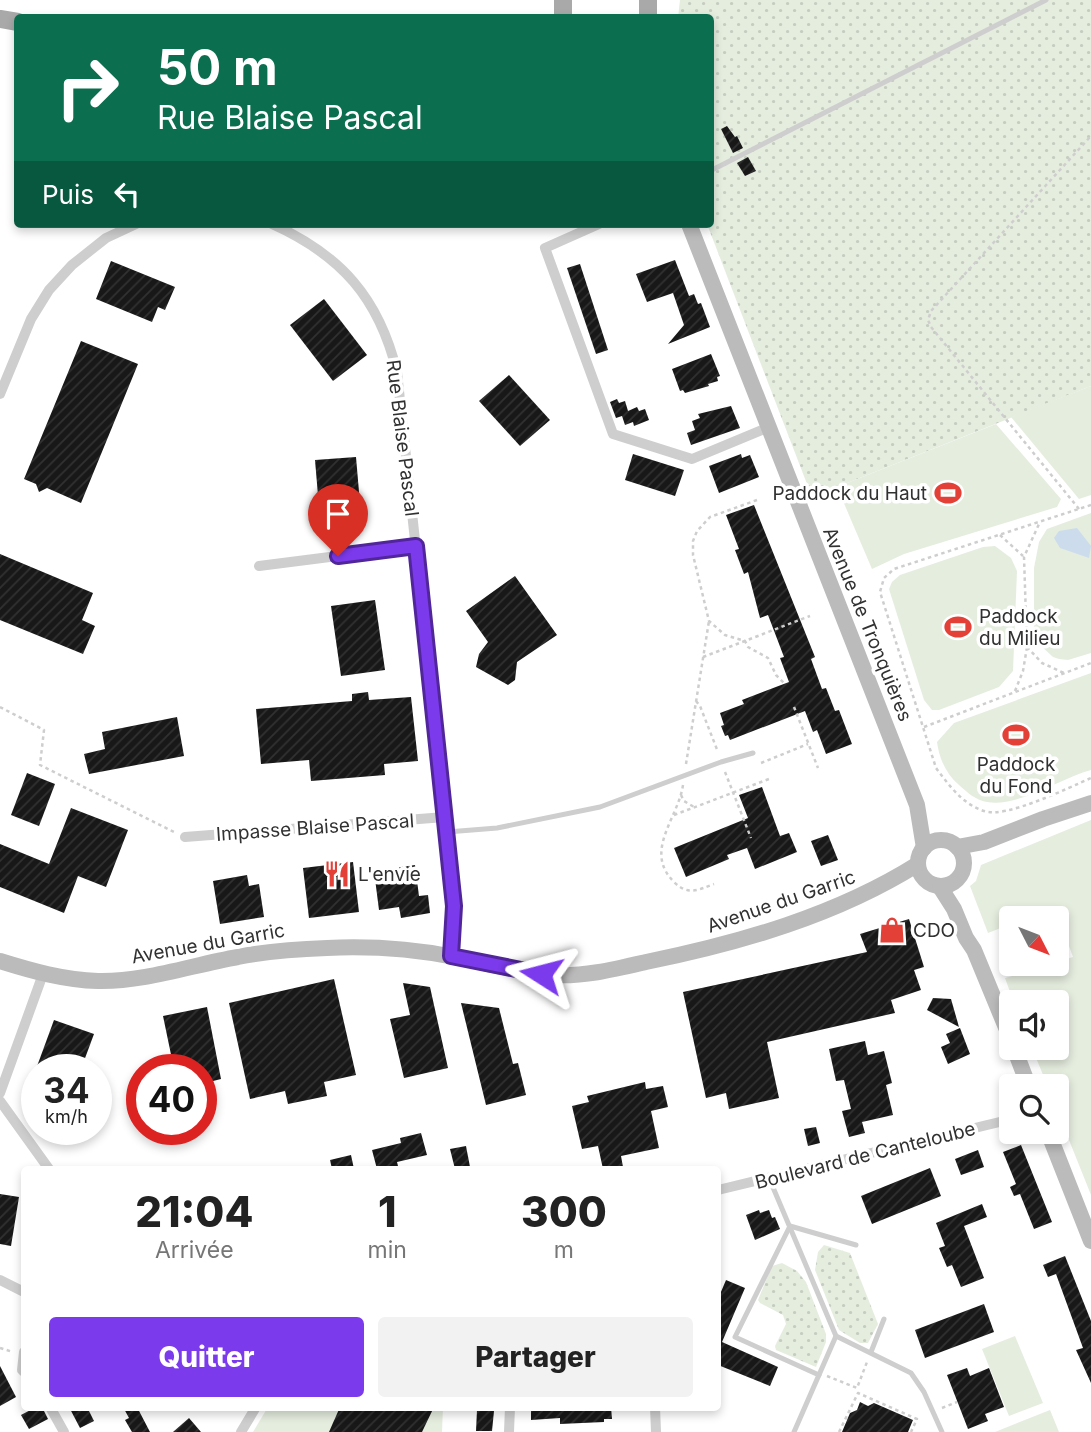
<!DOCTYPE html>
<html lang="fr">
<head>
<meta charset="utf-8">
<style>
  :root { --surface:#fff; --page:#f2f2f2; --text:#222; --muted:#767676; --accent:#7c3aed }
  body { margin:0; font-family:Inter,sans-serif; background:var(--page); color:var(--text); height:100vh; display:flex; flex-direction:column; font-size:26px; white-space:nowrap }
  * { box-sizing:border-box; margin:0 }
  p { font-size:23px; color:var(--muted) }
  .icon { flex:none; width:38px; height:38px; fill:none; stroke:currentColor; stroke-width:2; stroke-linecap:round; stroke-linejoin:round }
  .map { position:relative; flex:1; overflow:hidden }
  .side { position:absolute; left:21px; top:1166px; width:700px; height:245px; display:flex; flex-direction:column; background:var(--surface); border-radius:7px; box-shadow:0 4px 10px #0003 }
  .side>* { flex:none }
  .hud { position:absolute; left:14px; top:14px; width:700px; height:214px; border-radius:7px; box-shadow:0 4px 10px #0003; background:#0b6e4f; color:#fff; overflow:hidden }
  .needle { width:46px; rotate:132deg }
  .buttons { position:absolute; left:999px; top:906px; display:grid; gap:14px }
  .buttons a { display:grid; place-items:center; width:70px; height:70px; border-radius:7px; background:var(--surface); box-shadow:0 4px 10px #0003; font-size:35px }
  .speed { position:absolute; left:21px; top:1054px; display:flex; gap:14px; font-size:35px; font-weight:700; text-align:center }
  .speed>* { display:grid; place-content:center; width:91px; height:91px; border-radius:50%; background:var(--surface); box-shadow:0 4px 10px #0003; line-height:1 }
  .speed small { font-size:18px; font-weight:400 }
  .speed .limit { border:10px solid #d22; background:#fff; color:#111 }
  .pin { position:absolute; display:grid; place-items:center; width:60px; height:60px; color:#fff; margin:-72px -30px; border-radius:50% 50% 50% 0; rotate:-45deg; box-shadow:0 0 7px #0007 }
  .pin .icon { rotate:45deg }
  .me { position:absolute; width:77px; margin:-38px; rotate:279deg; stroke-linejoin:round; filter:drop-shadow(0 0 5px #0008) }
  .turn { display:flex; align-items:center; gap:24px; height:147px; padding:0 28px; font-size:32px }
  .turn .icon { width:91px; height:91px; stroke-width:2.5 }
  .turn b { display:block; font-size:49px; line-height:60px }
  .then { display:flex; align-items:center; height:66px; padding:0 28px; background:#0003; gap:14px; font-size:26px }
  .eta { display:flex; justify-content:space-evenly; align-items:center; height:119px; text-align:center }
  .eta b { font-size:42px; font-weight:800; line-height:49px }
  .primary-button { display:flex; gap:14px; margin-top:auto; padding:14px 28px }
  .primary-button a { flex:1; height:80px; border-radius:7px; background:var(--accent); color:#fff; font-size:28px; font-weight:800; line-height:80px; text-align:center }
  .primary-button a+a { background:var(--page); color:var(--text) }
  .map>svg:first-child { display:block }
</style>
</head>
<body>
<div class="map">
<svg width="1091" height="1432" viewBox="0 0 1091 1432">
  <defs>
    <pattern id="green-dots" width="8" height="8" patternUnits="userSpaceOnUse" patternTransform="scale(1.75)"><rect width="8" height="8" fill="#e5eddf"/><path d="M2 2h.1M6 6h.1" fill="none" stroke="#c5ccc0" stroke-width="1.8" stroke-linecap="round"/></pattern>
    <pattern id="building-hatch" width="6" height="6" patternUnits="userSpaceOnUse" patternTransform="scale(1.75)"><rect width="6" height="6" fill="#181818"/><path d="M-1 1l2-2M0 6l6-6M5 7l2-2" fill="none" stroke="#313131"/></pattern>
  </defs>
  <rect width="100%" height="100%" fill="#fff"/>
  <!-- green -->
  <g fill="url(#green-dots)">
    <path d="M680,0H1091V386L812,497L707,224H710V18H678Z"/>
    <path d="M824,1245L850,1253L878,1324L868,1343H860L839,1330L815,1270L818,1252Z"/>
    <path d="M782,1263L797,1271L806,1282L826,1334V1342L816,1367L776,1350L775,1346L786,1324L783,1315L760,1303L758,1300L772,1266Z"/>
  </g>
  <!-- pitch -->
  <g fill="#e5eddf">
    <path d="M1091,386V495L1079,499L1011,417Z"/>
    <path d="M996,424L1061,499L1057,507L904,554L872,569L837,487Z"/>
    <path d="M1091,513V653L1068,660L1059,659L1053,657L1038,643L1034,635V568L1039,542L1047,529Z"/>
    <path d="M995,546L1011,558L1017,571L1013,671L999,687L939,710H932L924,700L889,589L892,582L900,575L983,547Z"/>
    <path d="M1091,673V770C1061,778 1017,808 987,802C975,800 967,792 959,785C946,774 939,758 937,742L954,723Z"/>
    <path d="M1091,820V1195L1057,1110V1087H1048L1032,1048H1057V1003H1014L1005,978L1057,964V962L1073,957L1055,908L1026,919H1012L1011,924L988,933L970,886L976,881L981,865Z"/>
    <path d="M1015,1336L1043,1403L1009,1416L982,1349Z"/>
    <path d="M268,1407H443L442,1432H253Z"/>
    <path d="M1050,1410L1059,1432H995Z"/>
  </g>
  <!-- water -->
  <path fill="#ccdcec" d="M1077,528L1091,546L1089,558L1060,548L1054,538L1059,531Z"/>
  <!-- building -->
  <g fill="url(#building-hatch)">
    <path d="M727,126L735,137L737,136L743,148L733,153L721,129Z"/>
    <path d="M748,157L756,171L745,176L737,163Z"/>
    <path d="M675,260L689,296L694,294L698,304L701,303L710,327L668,344L684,325L673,293L647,302L636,274Z"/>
    <path d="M111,261L175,287L165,310L158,307L152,322L96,299Z"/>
    <path d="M580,264L608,350L596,354L567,268Z"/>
    <path d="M324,299L367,355L333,381L290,325Z"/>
    <path d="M81,341L138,364L81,503L47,488L39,492L36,484L24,479Z"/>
    <path d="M711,354L720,376L717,377L718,381L708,384L709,386L685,393L683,390L680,391L672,369Z"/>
    <path d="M509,375L550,420L520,446L479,401Z"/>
    <path d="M617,399L619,403L625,401L628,411L637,407L639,411L645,409L649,420L634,426L633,422L625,425L622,416L616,418L610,402Z"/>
    <path d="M731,406L740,428L691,445L687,433L695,430L692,421L700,418L698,414Z"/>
    <path d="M633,454L684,470L675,496L625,480Z"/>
    <path d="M741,454L742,458L750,455L759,477L719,493L709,466Z"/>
    <path d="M356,457L361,515L320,519L315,460Z"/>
    <path d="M754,505L815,657L811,659L822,689L826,688L835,711L839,710L852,744L826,754L817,730L813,732L805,711L730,740L728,735L725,736L721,726L724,725L720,713L744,704L742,700L789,682L780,658L784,657L768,615L760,618L748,572L744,574L735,550L739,549L726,515Z"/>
    <path d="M0,554L93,593L82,620L95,626L83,654L0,620Z"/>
    <path d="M515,576L557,635L517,662L515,680L508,685L476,667L479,654L488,642L466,611Z"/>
    <path d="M375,600L385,670L341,676L331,606Z"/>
    <path d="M368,692L369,700L411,697L418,761L384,764L385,775L311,781L309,760L261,764L256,709L352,701V694Z"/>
    <path d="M177,717L184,756L89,774L84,754L105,749L102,732Z"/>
    <path d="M27,773L55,784L39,826L11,815Z"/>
    <path d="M762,787L780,836L789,833L797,852L755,869L747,848L727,855L729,859L686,877L674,848L748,818L739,795Z"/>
    <path d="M71,808L128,830L106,887L78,876L64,913L0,887V844L49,864Z"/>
    <path d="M828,835L838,860L821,866L811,841Z"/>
    <path d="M353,862L359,912L309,918L303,868Z"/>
    <path d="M415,865L419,896L428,895L430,913L401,918L399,907L379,910L374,871Z"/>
    <path d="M247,875L249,886L259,884L264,917L220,924L213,881Z"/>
    <path d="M909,919L924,967L914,970L921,990L891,1000L895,1013L767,1042L779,1098L729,1109L726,1093L706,1098L683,992L867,952L860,934Z"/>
    <path d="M334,979L356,1075L324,1082L327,1096L288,1104L285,1091L250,1099L229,1003Z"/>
    <path d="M403,983L430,987L448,1068L404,1078L390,1019L410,1015Z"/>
    <path d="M933,998L951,999L959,1027L927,1010Z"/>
    <path d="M461,1003L499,1008L513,1064L518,1063L526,1095L486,1105Z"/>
    <path d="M207,1007L221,1079L201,1084V1069H174L163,1016Z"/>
    <path d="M54,1020L94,1034L81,1069H36Z"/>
    <path d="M960,1028L970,1054L948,1064L941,1047L950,1043L946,1034Z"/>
    <path d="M865,1041L868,1055L884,1051L892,1083L886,1085L893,1115L862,1122L865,1133L849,1137L842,1111L851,1109L844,1080L836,1081L829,1049Z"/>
    <path d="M645,1082L646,1089L663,1086L668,1107L651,1111L659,1148L621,1156L623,1167L603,1169L598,1146L582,1149L572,1106L589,1102L587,1096Z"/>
    <path d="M816,1127L820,1143L808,1146L804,1129Z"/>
    <path d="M421,1133L427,1155L397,1162L398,1166L377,1169L372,1150L401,1143L400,1138Z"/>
    <path d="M1021,1145L1052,1222L1034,1229L1020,1194L1014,1196L1010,1187L1016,1184L1003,1152Z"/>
    <path d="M466,1146L470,1167L455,1169L450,1149Z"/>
    <path d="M978,1150L984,1167L961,1175L955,1159Z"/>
    <path d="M351,1155L354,1169H332L330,1160Z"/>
    <path d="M930,1168L941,1196L872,1224L861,1196Z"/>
    <path d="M0,1194L19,1197L11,1246L0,1244Z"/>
    <path d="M982,1204L987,1217L964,1226L984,1278L961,1287L952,1265L947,1267L939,1248L945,1246L936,1223Z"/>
    <path d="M759,1210L760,1213L769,1210L772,1218L775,1217L780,1229L755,1240L746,1215Z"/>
    <path d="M1065,1256L1091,1321V1383L1076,1350L1083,1348L1056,1274L1048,1277L1043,1265Z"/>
    <path d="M726,1280L745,1288L722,1342L778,1367L770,1386L718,1365V1299Z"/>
    <path d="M984,1304L994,1332L925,1358L915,1330Z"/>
    <path d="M0,1366L16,1397L0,1406Z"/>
    <path d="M967,1368L970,1376L989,1368L1004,1407L985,1414L988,1421L968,1429L947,1375Z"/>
    <path d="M860,1402L868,1406L874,1403L913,1420L908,1432H842L850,1413L857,1410Z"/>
    <path d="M36,1407H42L48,1419L29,1429L21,1415Z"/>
    <path d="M69,1407H87L94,1421L80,1428Z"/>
    <path d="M123,1407H137L150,1432H132L125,1420L129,1418Z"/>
    <path d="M340,1407H434L422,1432H329Z"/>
    <path d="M531,1407H611L612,1419H604V1422L560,1424V1418L531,1420Z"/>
    <path d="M477,1410L494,1411L492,1431H476Z"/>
    <path d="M189,1418L201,1432H173Z"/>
  </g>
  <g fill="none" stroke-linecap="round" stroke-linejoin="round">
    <!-- path -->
    <g stroke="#cecece" stroke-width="2.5" stroke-dasharray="3.5 3.5" stroke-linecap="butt">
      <path d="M757,500L710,517L697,531L693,541V555L709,621L725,635L745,641L748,647L768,658L776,675L785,684"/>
      <path d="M1091,505L894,569L884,578L880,592L936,768C949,785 962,804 984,811C1005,819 1068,788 1091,778"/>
      <path d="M1079,509L931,327L928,320L931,311L1091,136"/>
      <path d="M1000,535L1023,556"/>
      <path d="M1027,647L1042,663L1064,673"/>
      <path d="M703,657L810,616"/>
      <path d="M1015,691L1023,671L1027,647L1024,557L1039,524"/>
      <path d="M696,701L700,706L718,752"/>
      <path d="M0,707L44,730L40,765L176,833"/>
      <path d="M794,707L818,768"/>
      <path d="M924,727L1091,663"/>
      <path d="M761,763L808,744"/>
      <path d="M686,764L709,621"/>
      <path d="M725,772L751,838"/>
      <path d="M683,785C678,819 643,851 674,882C688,896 698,890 714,884"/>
      <path d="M681,795L684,801L694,807"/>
      <path d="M674,815L769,779"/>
      <path d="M0,1348L13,1352"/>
      <path d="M827,1376L857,1388L867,1362"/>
      <path d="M942,1408L957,1402"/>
      <path d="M839,1432L858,1393L917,1419L911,1432"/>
    </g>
    <!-- lane -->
    <g stroke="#cecece" stroke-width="5">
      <path d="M710,171L1046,0"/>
      <path d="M447,832L497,828L600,807L721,762L753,753"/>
      <path d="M769,1178L836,1336"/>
      <path d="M871,1352L884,1319"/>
      <path d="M819,1375L735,1337L790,1226L856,1245"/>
      <path d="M794,1432L836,1336L911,1373L924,1392L942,1432"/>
    </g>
    <!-- street -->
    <g stroke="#cecece" stroke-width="10">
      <path d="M272,224C341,255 379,298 397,372L454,906L451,956"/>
      <path d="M599,224L545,248L613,434L692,459L769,427"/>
      <path d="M0,394L31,319L49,290L72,265L106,238L136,224"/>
      <path d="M259,566L416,546"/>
      <path d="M185,837L445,817"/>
      <path d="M0,1093L43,974"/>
      <path d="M0,1101L49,1169"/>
      <path d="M718,1190L1012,1119"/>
      <path d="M0,1280L24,1292"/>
      <path d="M24,1352L22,1370L24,1372"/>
      <path d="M50,1407L64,1432"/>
      <path d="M655,1407L656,1432"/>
      <path d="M241,1432L256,1407"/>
      <path d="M509,1432L510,1407"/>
    </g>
    <!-- secondary -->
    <g stroke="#bbb" stroke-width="16">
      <path d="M689,224L917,805L924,848"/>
      <circle cx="941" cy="863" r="23"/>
      <path d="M957,847L984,842L1043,819L1091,803"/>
      <path d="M940,887L954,909L966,938L974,950L1012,1042"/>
      <path d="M0,961C32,971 64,980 98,981C145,982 192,965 238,957C268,951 298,949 327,948C369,946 413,949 454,957C487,963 519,972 552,975C584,977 616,969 646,962C740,943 837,915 918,864"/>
      <path d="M1014,1048L1029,1087"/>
      <path d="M1048,1132L1091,1241"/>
    </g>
    <!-- primary -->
    <g stroke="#a9a9a9" stroke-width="18">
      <path d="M648,0V18"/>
      <path d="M563,18V0"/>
      <path d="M0,19L18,22"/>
    </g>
  </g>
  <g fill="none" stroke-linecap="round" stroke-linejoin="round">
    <!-- route casing -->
    <g stroke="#51269a" stroke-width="18">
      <path id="route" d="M338,556L416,546L454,906L451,956L541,974"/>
    </g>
    <!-- route -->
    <use href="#route" stroke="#7c3aed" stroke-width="12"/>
  </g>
  <!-- icons -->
  <defs>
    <g id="stadium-bare" transform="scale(2.1)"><path d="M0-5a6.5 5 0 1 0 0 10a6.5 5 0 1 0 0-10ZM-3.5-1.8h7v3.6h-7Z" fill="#e34037" stroke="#fff" stroke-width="2.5" paint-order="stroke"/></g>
    <g id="restaurant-bare" transform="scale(2.1)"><path d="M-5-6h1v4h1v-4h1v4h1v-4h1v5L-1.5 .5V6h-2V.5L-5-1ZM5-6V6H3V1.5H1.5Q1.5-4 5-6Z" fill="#e34037" stroke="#fff" stroke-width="2.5" paint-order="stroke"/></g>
    <g id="shop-bare" transform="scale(2.1)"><path d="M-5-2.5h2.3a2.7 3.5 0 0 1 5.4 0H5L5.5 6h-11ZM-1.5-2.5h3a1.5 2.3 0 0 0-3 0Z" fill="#e34037" stroke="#fff" stroke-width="2.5" paint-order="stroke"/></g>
  </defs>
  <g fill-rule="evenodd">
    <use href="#stadium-bare" x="948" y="493"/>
    <use href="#stadium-bare" x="958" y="627"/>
    <use href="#stadium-bare" x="1016" y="735"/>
    <use href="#restaurant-bare" x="337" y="874"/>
    <use href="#shop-bare" x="892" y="930"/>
  </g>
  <g text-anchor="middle" stroke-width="7" stroke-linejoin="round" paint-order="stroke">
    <!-- street labels -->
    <g font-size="19" fill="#313131" stroke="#fff">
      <text transform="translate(403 438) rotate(83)" y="7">Rue Blaise Pascal</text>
      <text transform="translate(868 624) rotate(68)" y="7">Avenue de Tronquières</text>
      <text transform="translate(315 827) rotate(-4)" y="7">Impasse Blaise Pascal</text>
      <text transform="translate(781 901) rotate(-19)" y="7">Avenue du Garric</text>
      <text transform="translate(208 943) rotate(-10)" y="7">Avenue du Garric</text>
      <text transform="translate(865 1155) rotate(-14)" y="7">Boulevard de Canteloube</text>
    </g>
    <!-- poi labels -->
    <g font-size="19" fill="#313131" stroke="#fff" text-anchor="start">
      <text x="927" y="500" text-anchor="end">Paddock du Haut</text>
      <text x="979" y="623">Paddock<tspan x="979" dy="22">du Milieu</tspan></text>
      <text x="1016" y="771" text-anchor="middle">Paddock<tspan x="1016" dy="22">du Fond</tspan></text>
      <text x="358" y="881">L'envie</text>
      <text x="913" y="937">CDO</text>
    </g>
  </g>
</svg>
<div class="buttons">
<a><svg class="needle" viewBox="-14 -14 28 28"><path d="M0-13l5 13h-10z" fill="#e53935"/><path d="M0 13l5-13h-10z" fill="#767676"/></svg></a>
<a><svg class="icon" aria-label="sound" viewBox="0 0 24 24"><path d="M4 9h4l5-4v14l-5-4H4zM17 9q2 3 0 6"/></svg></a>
<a><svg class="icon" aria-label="search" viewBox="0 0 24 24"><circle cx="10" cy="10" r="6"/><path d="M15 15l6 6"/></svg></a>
</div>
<div class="speed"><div>34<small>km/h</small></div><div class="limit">40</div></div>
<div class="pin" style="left:338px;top:556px;background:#d93025"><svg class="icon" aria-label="arrive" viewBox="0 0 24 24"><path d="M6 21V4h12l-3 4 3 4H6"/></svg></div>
<svg class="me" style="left:541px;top:974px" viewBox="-20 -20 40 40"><path d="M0-17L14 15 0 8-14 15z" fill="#7c3aed" stroke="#fff" stroke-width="4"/></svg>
<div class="hud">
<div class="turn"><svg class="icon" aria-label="right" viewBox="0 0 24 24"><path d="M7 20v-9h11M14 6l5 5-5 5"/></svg><div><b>50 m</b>Rue Blaise Pascal</div></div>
<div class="then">Puis<svg class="icon" aria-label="left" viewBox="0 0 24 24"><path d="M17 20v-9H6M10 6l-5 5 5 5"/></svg></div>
</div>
<section class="side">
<div class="eta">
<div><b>21:04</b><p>Arrivée</p></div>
<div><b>1</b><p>min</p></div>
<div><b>300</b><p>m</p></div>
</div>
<div class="primary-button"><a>Quitter</a><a>Partager</a></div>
</section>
</div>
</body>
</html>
